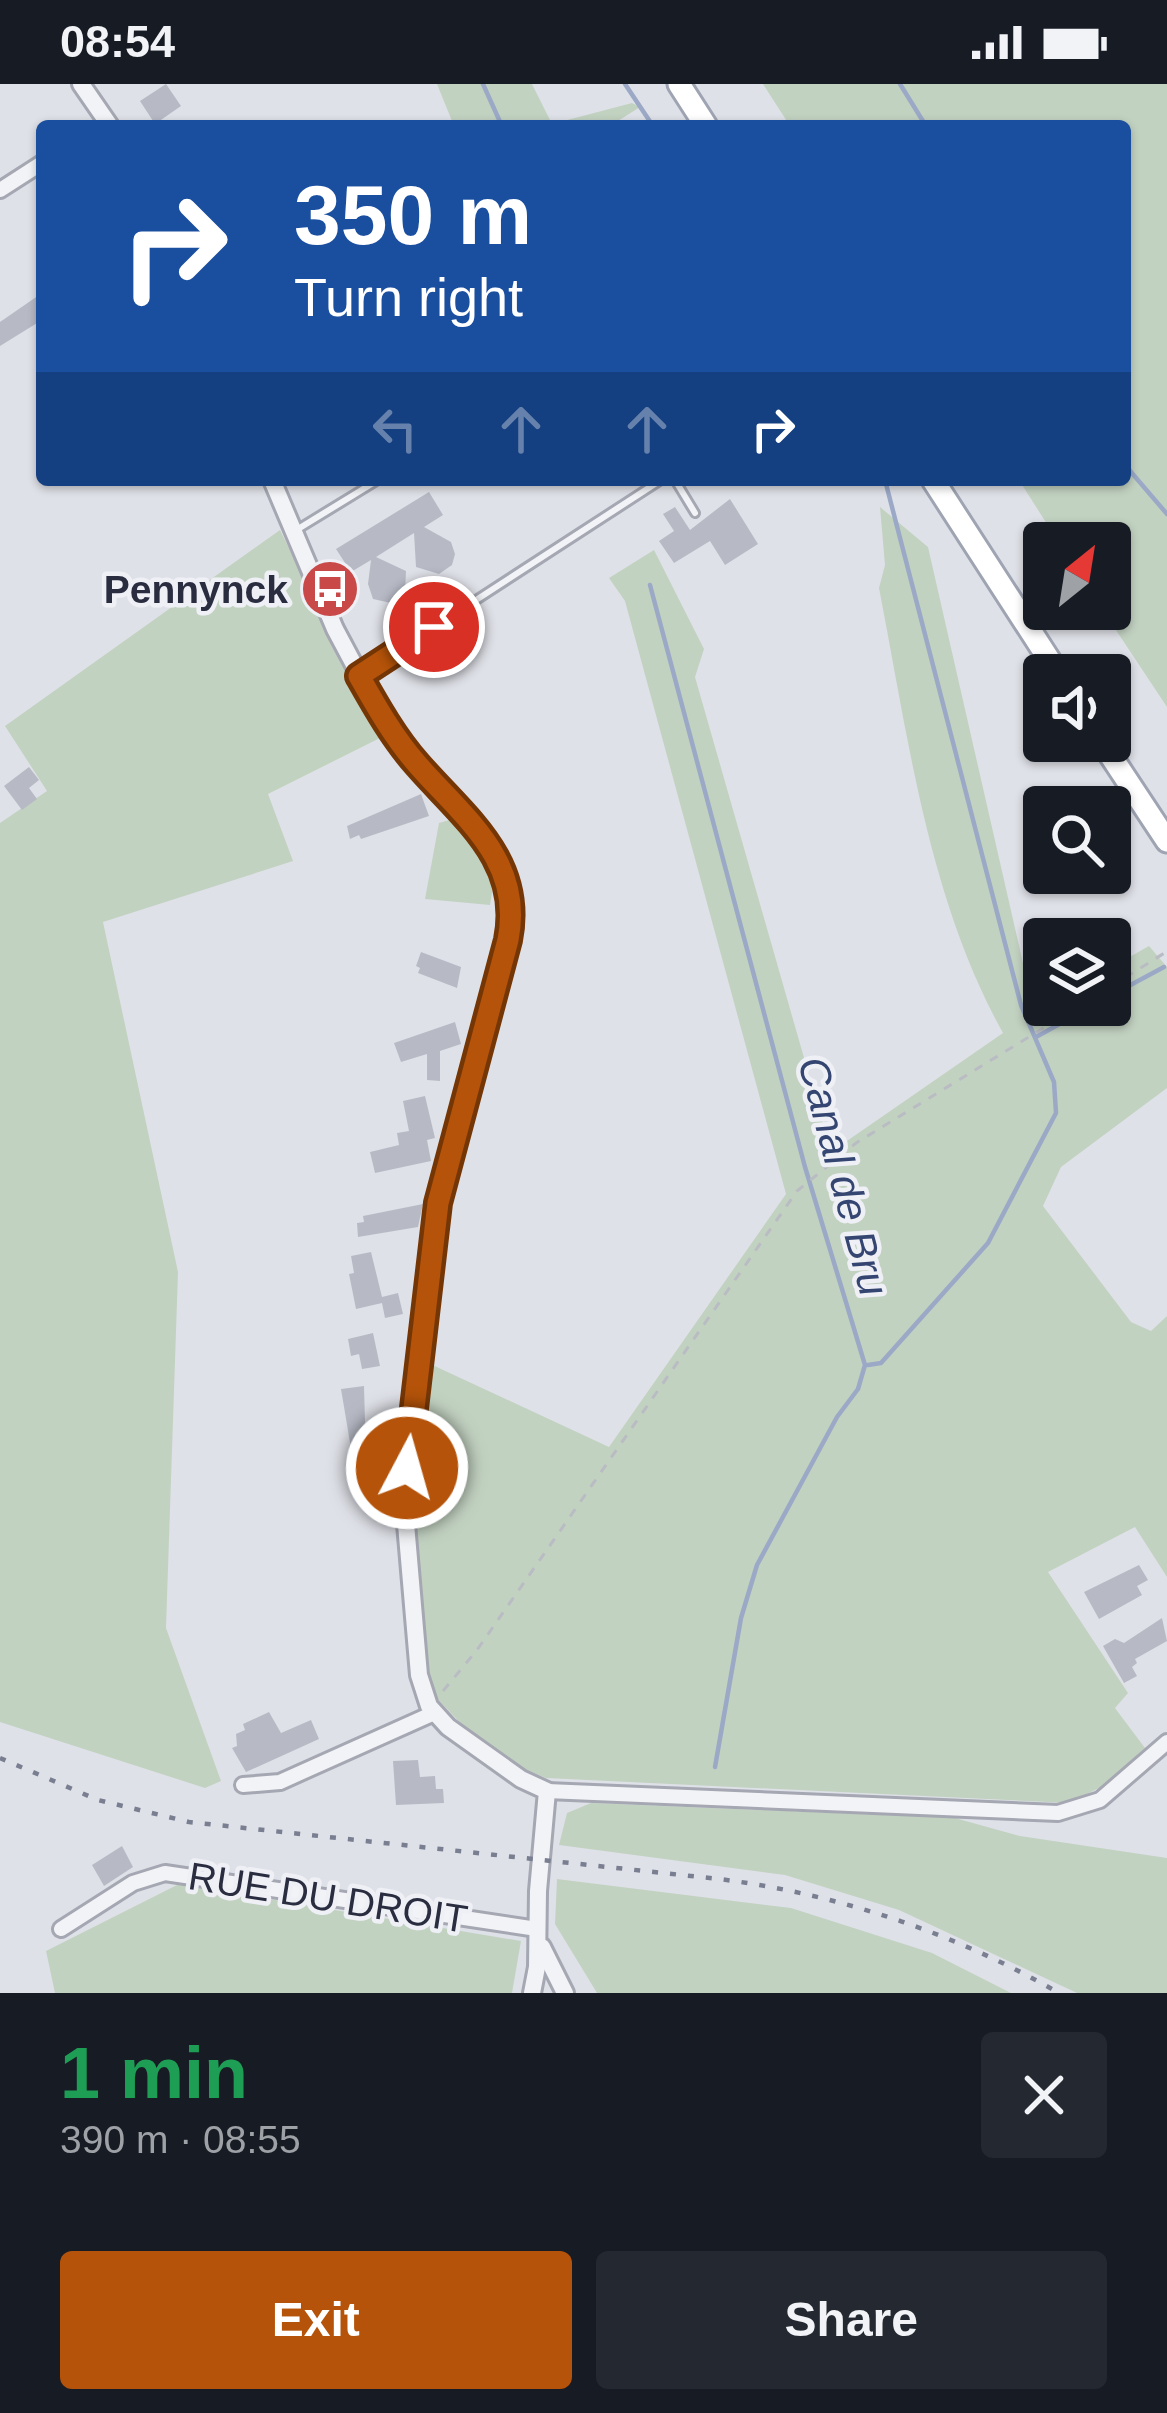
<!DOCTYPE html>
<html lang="en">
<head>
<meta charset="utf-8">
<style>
  :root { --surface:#171b24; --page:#242831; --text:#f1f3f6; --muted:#9ea1a6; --accent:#b45309 }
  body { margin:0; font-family:Helvetica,sans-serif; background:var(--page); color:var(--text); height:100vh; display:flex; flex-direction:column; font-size:45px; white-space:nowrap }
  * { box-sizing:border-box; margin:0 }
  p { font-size:39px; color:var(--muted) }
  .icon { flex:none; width:66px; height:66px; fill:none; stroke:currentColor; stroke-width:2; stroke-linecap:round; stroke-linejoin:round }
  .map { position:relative; height:1909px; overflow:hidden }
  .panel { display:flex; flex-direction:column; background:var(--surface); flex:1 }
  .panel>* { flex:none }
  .top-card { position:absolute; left:36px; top:36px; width:1095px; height:366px; border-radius:12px; box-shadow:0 3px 9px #0004; background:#1a4fa0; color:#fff; overflow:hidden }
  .needle { width:78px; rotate:30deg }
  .fabs { position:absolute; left:1023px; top:438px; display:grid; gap:24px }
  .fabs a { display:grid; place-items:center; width:108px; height:108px; border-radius:12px; background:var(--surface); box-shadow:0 3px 9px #0004; font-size:60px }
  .pin { position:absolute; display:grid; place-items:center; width:102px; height:102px; color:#fff; margin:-51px; border:6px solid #fff; border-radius:50%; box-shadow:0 3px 12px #0007 }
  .me { position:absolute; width:132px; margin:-66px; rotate:6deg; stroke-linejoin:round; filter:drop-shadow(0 0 9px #0008) }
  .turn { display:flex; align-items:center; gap:42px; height:252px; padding:0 60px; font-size:54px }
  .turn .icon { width:156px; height:156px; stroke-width:2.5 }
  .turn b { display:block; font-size:84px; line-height:102px }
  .lanes { display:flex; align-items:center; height:114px; padding:0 60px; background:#0003; justify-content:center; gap:60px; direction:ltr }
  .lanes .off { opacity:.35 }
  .round { display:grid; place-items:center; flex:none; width:126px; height:126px; border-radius:12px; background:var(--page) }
  .head { display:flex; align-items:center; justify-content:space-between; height:204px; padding:0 60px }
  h1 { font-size:72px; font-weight:800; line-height:90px; color:#1e9e55 }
  .button { display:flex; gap:24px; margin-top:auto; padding:24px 60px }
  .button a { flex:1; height:138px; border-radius:12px; background:var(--accent); color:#fff; font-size:48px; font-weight:800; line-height:138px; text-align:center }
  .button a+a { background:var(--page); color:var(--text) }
  .status { display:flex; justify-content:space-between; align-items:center; height:84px; padding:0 60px; background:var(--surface); direction:ltr }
  .status svg { height:33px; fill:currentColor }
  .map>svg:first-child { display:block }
</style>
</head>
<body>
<div class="status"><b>08:54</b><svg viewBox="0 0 49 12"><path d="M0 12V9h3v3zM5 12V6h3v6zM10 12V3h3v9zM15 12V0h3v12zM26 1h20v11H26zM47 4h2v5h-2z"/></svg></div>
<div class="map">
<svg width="1167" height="1909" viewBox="0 0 1167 1909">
  <rect width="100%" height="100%" fill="#dfe1e8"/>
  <!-- green -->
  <g fill="#c2d2c1">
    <path d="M437,0H532L552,40L632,19L640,23L610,42H454Z"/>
    <path d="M763,0H1167V623L1102,525H1110V459H1059L1019,396H1125V42H790Z"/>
    <path d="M880,423L928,463L1025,888L1044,922L1110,921V884L1149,862L1167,883V1004L1061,1083L1043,1122L1131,1238L1151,1247L1167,1232V1493L1135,1443L1048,1488L1128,1609L1115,1624L1145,1664L1103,1702L1069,1719L546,1694L522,1684L467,1646L433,1610L426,1578L413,1450L426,1278L609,1363L786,1110L625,517L609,494L654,466L704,565L695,593L831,1068L1003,949C928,814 908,653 879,504L885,481Z"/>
    <path d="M280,446L382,653L268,710L293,777L103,838L178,1188L166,1544L221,1697L205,1704L0,1638V739L47,707L5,642Z"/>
    <path d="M453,735L494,796L490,821L425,815L439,739Z"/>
    <path d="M591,1719L955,1734L1020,1752L1167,1774V1909H1077L899,1826L785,1791L559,1761L567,1729Z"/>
    <path d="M557,1795L791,1824L932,1869L1011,1909H597L555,1840Z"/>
    <path d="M179,1800L521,1857L512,1909H55L46,1867Z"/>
  </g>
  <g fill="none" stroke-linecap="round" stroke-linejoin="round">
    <!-- stream -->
    <g stroke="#9ba9c7" stroke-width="4.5">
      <path d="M483,0L501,40"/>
      <path d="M625,0L653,42"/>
      <path d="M900,0L926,42"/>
      <path d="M1125,381L1167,430"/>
      <path d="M650,501L805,1083L865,1281L858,1305L837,1333L757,1481L741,1534L715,1683"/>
      <path d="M1110,912L1164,883"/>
      <path d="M1036,953L1094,921"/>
      <path d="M868,1281L881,1279L988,1159L1056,1029L1054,998L1021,921L885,396"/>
    </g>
  </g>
  <!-- building -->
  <g fill="#b7bac5">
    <path d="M166,0L181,22L155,40L140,17Z"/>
    <path d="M42,209V236L0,262V238Z"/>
    <path d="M429,408L443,431L424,443L451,458L455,470L452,481L439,490L416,483L414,449L376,473L406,487L405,510L391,519L373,515L368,500L371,476L351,488L336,465Z"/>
    <path d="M730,415L758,460L725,481L710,457L674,479L659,457L674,447L663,430L675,423L690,446Z"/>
    <path d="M29,683L39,696L29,704L37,715L22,726L4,702Z"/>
    <path d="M421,710L429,732L361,755L359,751L350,755L347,742Z"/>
    <path d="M421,868L461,883L457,904L418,889L420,884L416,882Z"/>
    <path d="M455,938L461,960L440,967V997L427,996V970L401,978L394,959Z"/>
    <path d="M425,1012L435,1054L427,1056L431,1077L375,1089L370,1068L399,1061L397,1049L409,1047L403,1017Z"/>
    <path d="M423,1120L418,1143L358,1153L357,1139L364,1138L363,1132Z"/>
    <path d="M371,1168L382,1213L398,1209L403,1230L385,1234L382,1219L356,1225L349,1190L354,1189L351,1172Z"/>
    <path d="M373,1249L380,1282L362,1285L359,1270L351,1272L348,1255Z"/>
    <path d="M364,1302L365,1338L378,1404L358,1406L341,1305Z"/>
    <path d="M1139,1481L1148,1496L1137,1502L1142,1511L1099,1535L1084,1508Z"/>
    <path d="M1162,1534L1167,1557L1135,1575L1137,1579L1132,1583L1137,1592L1124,1599L1103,1562L1115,1555L1124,1559Z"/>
    <path d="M269,1628L281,1649L311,1636L319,1655L246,1688L232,1664L237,1662L236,1650L245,1646L243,1640Z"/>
    <path d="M418,1676L420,1693L435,1692L436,1705H443L444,1719L396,1721L393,1677Z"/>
    <path d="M122,1762L133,1783L104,1802L92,1781Z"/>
  </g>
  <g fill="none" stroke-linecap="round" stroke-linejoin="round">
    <!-- service casing -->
    <g stroke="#a5a7b2" stroke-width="12">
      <g id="service">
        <path d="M675,396L695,429"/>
        <path d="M298,445L378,396"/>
        <path d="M362,590L661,396"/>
      </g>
    </g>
    <!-- minor casing -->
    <g stroke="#a5a7b2" stroke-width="20">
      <g id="minor">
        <path d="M0,106L42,79"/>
        <path d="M243,1701L280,1698L434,1629"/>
        <path d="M547,1707L1058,1729L1100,1716L1167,1658"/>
        <path d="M61,1845L133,1799L165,1789L537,1845"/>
      </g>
    </g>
    <!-- tertiary casing -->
    <g stroke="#a5a7b2" stroke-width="22">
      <g id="tertiary">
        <path d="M81,0L110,42"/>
        <path d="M272,396L335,545L369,609L417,680L485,753L508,801L511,830L508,856L443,1095L431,1157L407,1384L406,1440L419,1591L429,1622L448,1643L521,1695L547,1707L538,1807L537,1883L532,1909"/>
        <path d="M542,1863L565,1909"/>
      </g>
    </g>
    <!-- primary casing -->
    <g stroke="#9fa4b3" stroke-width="27">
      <g id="primary">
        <path d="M679,0L706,42"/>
        <path d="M933,396L1059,591"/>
        <path d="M1101,657L1167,757"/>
      </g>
    </g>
    <!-- path -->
    <g stroke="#babcc3" stroke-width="3" stroke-dasharray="9 9" stroke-linecap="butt">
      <path d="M1110,903L1166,868"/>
      <path d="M443,1607L477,1566L797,1107L856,1059L1081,921"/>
    </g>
    <!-- service -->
    <use href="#service" stroke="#f2f3f6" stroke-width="6"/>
    <!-- minor -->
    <use href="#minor" stroke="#f2f3f6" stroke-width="14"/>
    <!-- tertiary -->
    <use href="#tertiary" stroke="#f2f3f6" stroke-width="16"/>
    <!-- primary -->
    <use href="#primary" stroke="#fff" stroke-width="21"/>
    <!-- rail -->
    <path stroke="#797e91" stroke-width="4.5" stroke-dasharray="6 12" stroke-linecap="butt" d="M0,1674L98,1716L189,1738L719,1795C838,1810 955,1849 1059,1909"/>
  </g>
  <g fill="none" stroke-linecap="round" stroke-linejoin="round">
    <!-- route casing -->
    <g stroke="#753606" stroke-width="30">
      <path id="route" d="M407,1384L438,1119L508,856C524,776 463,733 417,680C394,654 376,622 359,592L434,543"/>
    </g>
    <!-- route -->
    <use href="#route" stroke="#b45309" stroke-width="21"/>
  </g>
  <!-- icons -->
  <defs>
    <g id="bus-disc" transform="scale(3)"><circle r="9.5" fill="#c94948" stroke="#eff0f6"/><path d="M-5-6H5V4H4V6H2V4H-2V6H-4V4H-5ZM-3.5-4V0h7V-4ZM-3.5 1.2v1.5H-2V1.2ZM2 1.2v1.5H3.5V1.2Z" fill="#fff"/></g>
  </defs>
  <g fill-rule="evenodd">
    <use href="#bus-disc" x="330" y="505"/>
  </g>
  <g text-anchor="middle" stroke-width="9" stroke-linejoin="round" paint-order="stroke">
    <!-- poi labels -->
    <g font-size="39" font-weight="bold" fill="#292d3f" stroke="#eff0f6" text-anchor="end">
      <text x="288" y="519">Pennynck</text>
    </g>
    <!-- street labels -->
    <g font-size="39" fill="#292d3f" stroke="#eff0f6">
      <text transform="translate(328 1813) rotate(9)" y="14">RUE DU DROIT</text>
    </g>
    <!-- water labels -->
    <g font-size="42" font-style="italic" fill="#344571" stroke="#eff0f6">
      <text transform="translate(844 1092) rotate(75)" y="15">Canal de Bru</text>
    </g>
  </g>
</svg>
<div class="fabs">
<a><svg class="needle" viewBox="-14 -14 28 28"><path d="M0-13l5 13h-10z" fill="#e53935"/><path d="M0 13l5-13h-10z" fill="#9ea1a6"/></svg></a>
<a><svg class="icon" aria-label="sound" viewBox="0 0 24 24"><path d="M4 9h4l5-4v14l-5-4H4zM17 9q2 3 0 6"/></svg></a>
<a><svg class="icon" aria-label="search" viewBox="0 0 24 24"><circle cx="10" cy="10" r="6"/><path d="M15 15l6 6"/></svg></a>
<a><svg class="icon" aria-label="layers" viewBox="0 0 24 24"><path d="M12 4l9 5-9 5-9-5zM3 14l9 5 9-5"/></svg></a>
</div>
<div class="pin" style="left:434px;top:543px;background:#d93025"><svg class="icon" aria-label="arrive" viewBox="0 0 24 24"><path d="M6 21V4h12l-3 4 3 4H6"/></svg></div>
<svg class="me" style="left:407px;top:1384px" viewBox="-20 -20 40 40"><circle r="17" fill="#b45309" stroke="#fff" stroke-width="3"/><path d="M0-11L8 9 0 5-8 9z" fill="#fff"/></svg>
<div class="top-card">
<div class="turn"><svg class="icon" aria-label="right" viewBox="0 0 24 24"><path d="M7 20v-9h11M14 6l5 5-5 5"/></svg><div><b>350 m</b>Turn right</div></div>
<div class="lanes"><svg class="icon off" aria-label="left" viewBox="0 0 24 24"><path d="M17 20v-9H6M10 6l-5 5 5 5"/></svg><svg class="icon off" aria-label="ahead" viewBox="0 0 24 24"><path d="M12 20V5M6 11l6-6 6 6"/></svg><svg class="icon off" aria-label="ahead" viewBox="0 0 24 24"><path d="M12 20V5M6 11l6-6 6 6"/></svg><svg class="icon" aria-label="right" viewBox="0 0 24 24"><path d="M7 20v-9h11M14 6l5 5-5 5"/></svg></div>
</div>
</div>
<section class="panel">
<div class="head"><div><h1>1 min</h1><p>390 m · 08:55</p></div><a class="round"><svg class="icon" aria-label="close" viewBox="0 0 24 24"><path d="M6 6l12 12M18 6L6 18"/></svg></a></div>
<div class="button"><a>Exit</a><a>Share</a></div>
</section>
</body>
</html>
